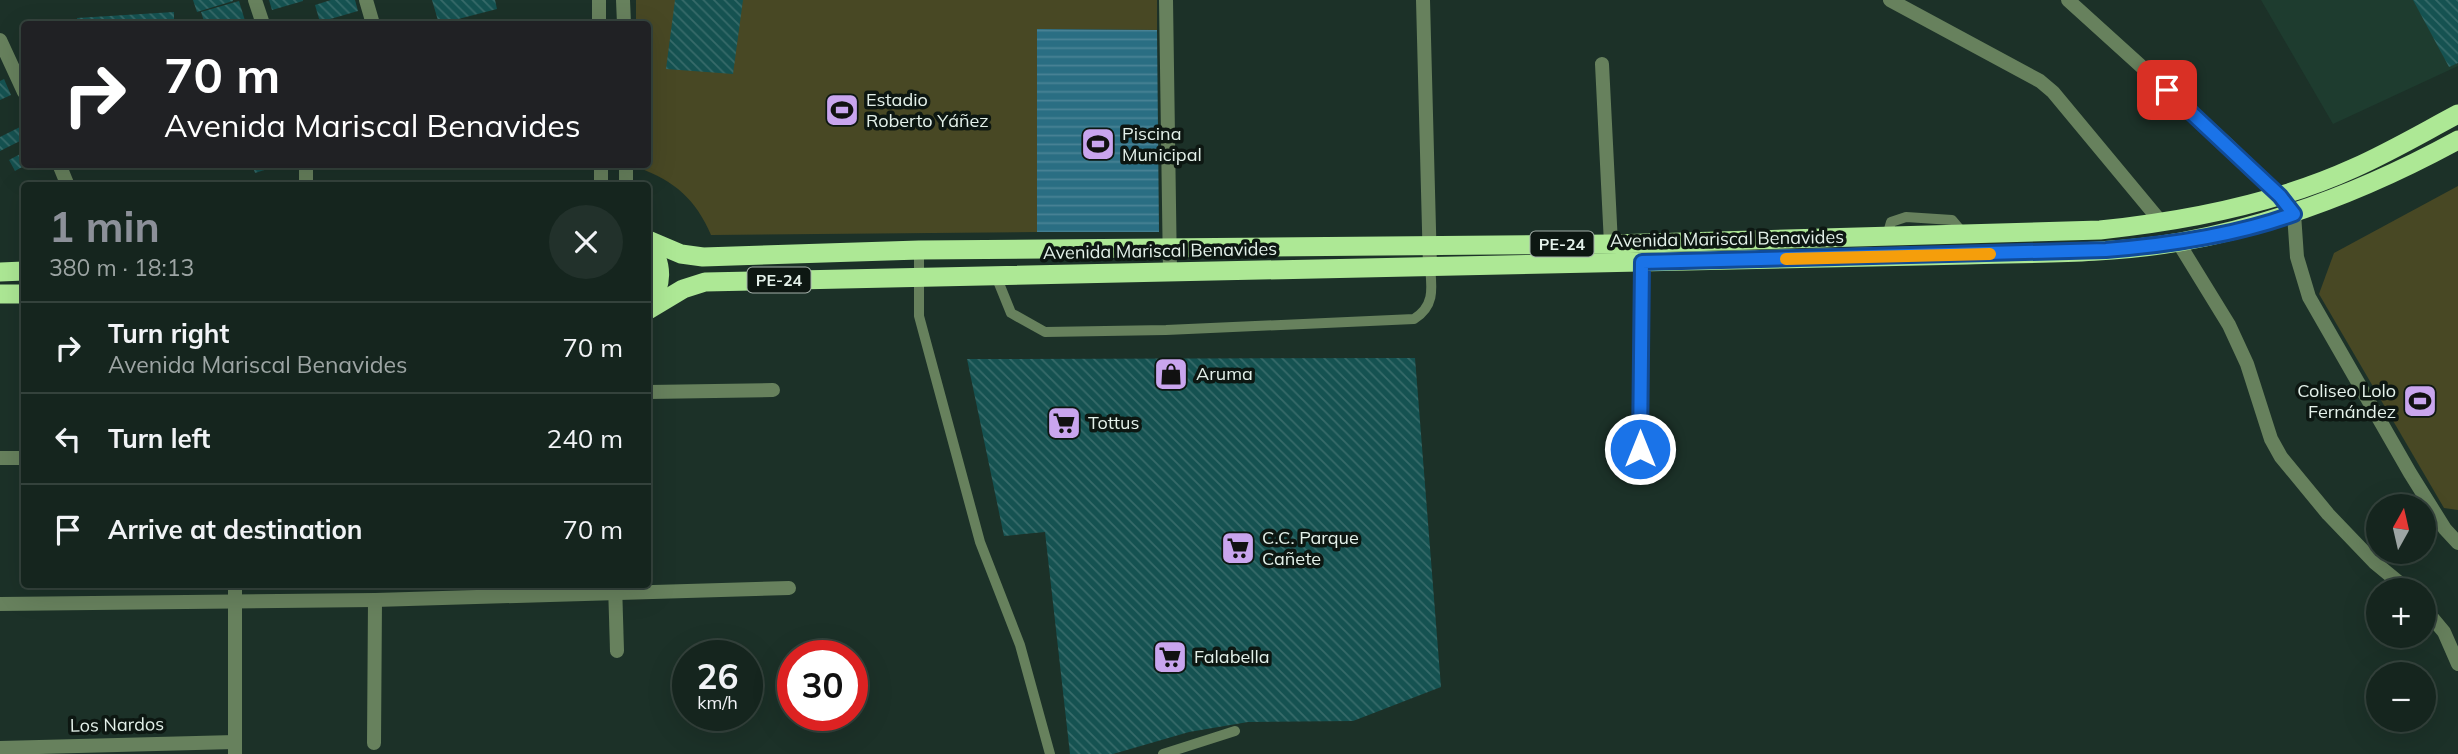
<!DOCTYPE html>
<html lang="en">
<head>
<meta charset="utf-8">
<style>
  :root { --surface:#15251e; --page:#22312b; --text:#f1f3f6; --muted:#9da5a4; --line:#34423c; --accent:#8c9099 }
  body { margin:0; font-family:Mulish,sans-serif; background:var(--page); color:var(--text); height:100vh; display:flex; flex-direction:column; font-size:26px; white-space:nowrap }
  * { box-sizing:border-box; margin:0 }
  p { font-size:23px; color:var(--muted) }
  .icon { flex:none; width:38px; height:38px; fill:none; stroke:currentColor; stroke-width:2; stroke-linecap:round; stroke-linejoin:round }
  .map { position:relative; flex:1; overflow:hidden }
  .details { position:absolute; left:21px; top:182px; width:630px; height:406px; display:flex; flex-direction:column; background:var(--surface); border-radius:7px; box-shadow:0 7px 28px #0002,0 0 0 2px var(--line) }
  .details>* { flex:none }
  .hud { position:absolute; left:21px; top:21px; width:630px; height:147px; border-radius:7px; box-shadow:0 7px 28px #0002,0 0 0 2px var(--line); background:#202124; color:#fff; overflow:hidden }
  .needle { width:46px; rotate:8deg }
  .buttons { position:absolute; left:2366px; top:494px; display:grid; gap:14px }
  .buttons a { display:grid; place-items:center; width:70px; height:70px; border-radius:50%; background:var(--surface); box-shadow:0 7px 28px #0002,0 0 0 2px var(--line); font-size:35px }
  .speed { position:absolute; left:672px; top:640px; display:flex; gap:14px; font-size:35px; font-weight:700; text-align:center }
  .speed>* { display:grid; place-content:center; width:91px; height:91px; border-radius:50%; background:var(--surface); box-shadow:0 7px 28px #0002,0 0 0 2px var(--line); line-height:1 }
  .speed small { font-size:18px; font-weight:400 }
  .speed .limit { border:10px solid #d22; background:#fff; color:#111 }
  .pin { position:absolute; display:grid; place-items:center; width:60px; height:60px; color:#fff; margin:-30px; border-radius:14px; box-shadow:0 4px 10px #0006 }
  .me { position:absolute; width:77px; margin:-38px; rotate:0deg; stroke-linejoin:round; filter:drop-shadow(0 0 5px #0008) }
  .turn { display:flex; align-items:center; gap:24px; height:147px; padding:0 28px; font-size:32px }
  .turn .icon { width:91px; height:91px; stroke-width:2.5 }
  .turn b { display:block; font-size:49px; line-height:60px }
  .round { display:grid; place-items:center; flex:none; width:74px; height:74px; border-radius:37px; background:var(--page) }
  .headline { display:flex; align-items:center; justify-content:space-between; height:119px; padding:0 28px }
  h1 { font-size:42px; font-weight:700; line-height:52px; color:var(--accent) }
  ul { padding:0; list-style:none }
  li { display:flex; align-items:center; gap:21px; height:91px; padding:0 28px; border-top:2px solid var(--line) }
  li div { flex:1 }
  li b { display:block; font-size:26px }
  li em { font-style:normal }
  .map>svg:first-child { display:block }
</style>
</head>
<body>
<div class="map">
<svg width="2458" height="754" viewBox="0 0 2458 754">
  <defs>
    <pattern id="water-rules" width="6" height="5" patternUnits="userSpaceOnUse" patternTransform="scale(1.75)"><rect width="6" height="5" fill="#2a6e83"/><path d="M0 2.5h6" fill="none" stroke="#498395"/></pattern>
    <pattern id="building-back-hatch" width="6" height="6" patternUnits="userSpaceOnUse" patternTransform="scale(1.75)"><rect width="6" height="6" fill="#155251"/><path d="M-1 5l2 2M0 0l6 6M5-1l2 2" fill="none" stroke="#376b6a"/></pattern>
  </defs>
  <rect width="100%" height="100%" fill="#1c3128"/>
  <!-- built -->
  <path fill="#1e3c2f" d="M2261,0H2458V66L2333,124Z"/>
  <!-- garden -->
  <g fill="#484824">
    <path d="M636,0H1157V30L1037,29V232L711,235C696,200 675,181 639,168V165L648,164V24H636Z"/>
    <path d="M2458,186V510L2444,508L2319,294L2334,253Z"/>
  </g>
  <!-- water -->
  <path fill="url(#water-rules)" d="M1037,29L1157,30L1159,232H1037Z"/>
  <!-- building -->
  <g fill="url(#building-back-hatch)">
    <path d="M193,0H233V1L197,12Z"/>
    <path d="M269,0H303V1L272,10Z"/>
    <path d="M331,0H355L358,11L320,22L315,5Z"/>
    <path d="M432,0H495L497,9L439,24Z"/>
    <path d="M675,0H743L733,74L666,69Z"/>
    <path d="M2413,0H2458V63L2449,67Z"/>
    <path d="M239,1L246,24H205L201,12Z"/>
    <path d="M174,12V24H78L77,18Z"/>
    <path d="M4,79L11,95L0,100V81Z"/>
    <path d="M20,127L24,139L0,151V137Z"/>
    <path d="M24,152V166L15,171L9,160Z"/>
    <path d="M252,164H280V165L255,173Z"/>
    <path d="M1415,358L1441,687L1353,721L1248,722L1189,732L1113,754H1070L1045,532L1004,536L967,359Z"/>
  </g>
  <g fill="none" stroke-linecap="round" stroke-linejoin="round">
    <!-- service -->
    <g stroke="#67815d" stroke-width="10">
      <path d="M1887,236L1891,222L1906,217L1952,220L1963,233"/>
      <path d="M919,250V316L980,542L1020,645L1050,754"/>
      <path d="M996,276L1011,313L1045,332L1166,330L1414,319C1435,306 1432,288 1430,267"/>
      <path d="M1163,754L1235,731"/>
    </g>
    <!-- minor -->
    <g stroke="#67815d" stroke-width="14">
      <path d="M255,0L263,24"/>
      <path d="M366,0L373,24"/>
      <path d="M1166,0L1170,272"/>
      <path d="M1423,0L1430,267"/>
      <path d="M1890,0L2040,81L2053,92L2161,222"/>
      <path d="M2068,0L2227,144L2284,202"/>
      <path d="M0,40L24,92"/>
      <path d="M1602,64L1611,244"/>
      <path d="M59,164L68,186"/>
      <path d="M306,186V164"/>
      <path d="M2178,242L2229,325L2247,364L2271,439L2281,457L2328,514L2374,562L2408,590"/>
      <path d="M648,392L773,390"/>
      <path d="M1640,449L1642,262"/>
      <path d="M0,458H24"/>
      <path d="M615,584L617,651"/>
      <path d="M0,604L375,600L789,588"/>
      <path d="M2424,608L2444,632L2458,664"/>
      <path d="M374,743L375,600"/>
      <path d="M0,748L235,742"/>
      <path d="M235,754V584"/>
    </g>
    <!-- tertiary -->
    <g stroke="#67815d" stroke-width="14">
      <path d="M599,0V24"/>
      <path d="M623,0L624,24"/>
      <path d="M601,164V186"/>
      <path d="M626,164V186"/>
      <path d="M2294,214L2297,257L2309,297L2410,473L2445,529L2458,543"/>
    </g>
    <!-- trunk -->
    <g stroke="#ade895" stroke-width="19">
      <path d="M648,240L681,254L703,257L919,250L1611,244L2100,230C2186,221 2275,204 2354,168C2390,152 2424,132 2458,114"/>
      <path d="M648,243C664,264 663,286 648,307"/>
      <path d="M0,272L24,271"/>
      <path d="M0,294H24"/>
      <path d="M648,310L683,289L705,282L1967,255C2038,253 2110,254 2180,242C2279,224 2370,188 2458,140"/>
    </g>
  </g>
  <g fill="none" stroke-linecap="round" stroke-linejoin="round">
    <!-- route casing -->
    <g stroke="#114b97" stroke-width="18">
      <path id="route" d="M1640,449L1642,262L2106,250C2169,245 2234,236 2294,214L2280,196L2167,90"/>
    </g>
    <!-- route -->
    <use href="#route" stroke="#1a73e8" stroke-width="12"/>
    <!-- slow -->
    <path stroke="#f59e0b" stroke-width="12" d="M1786,259L1990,254"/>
  </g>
  <!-- icons -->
  <defs>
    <g id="stadium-square" transform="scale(1.75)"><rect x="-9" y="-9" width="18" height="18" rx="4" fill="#c9a5ee" stroke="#0d1712"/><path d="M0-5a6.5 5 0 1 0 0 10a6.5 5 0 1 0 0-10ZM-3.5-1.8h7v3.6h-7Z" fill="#111"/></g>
    <g id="shop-square" transform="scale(1.75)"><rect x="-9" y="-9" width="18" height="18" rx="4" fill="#c9a5ee" stroke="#0d1712"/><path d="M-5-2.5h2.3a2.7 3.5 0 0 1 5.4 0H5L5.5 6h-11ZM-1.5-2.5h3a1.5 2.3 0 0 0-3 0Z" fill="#111"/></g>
    <g id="supermarket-square" transform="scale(1.75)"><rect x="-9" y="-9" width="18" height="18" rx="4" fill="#c9a5ee" stroke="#0d1712"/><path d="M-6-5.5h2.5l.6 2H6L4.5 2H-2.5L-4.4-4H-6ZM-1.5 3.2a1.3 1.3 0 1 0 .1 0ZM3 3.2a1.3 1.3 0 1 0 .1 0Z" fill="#111"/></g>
  </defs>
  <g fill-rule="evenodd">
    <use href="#stadium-square" x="842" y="110"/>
    <use href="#stadium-square" x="1098" y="144"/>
    <use href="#shop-square" x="1171" y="374"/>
    <use href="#stadium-square" x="2420" y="401"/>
    <use href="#supermarket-square" x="1064" y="423"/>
    <use href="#supermarket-square" x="1238" y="548"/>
    <use href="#supermarket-square" x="1170" y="657"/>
  </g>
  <g text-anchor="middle" stroke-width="7" stroke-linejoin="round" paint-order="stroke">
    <!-- shield labels -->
    <g fill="#0d1712" stroke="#a4b0a9" stroke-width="2">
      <rect x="1530.5" y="231.5" width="63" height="25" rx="5"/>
      <rect x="747.5" y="267.5" width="63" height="25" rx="5"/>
    </g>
    <g font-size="16" font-weight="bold" fill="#e4f1ea">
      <text x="1562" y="250">PE-24</text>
      <text x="779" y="286">PE-24</text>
    </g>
    <!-- poi labels -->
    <g font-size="18" fill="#e4f1ea" stroke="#0d1712" text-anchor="start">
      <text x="866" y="106">Estadio<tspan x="866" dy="21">Roberto Yáñez</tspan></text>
      <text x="1122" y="140">Piscina<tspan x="1122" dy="21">Municipal</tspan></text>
      <text x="1196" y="380">Aruma</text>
      <text x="2396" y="397" text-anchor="end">Coliseo Lolo<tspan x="2396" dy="21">Fernández</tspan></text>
      <text x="1088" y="429">Tottus</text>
      <text x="1262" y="544">C.C. Parque<tspan x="1262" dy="21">Cañete</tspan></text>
      <text x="1194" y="663">Falabella</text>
    </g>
    <!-- street labels -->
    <g font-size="18" fill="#e4f1ea" stroke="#0d1712">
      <text transform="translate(1727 239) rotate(-1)" y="6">Avenida Mariscal Benavides</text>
      <text transform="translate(1160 251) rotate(-1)" y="6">Avenida Mariscal Benavides</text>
      <text transform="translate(117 725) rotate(-1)" y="6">Los Nardos</text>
    </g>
  </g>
</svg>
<div class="buttons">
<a><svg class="needle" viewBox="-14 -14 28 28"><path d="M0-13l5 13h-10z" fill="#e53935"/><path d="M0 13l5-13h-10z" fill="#9da5a4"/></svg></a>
<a>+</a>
<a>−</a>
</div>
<div class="speed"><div>26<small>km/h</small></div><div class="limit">30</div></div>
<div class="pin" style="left:2167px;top:90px;background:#d93025"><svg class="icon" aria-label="arrive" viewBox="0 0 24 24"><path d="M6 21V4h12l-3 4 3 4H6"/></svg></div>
<svg class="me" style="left:1640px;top:449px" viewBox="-20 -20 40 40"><circle r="17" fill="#1a73e8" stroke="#fff" stroke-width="3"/><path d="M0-11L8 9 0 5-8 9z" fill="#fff"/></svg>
<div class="hud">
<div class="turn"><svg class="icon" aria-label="right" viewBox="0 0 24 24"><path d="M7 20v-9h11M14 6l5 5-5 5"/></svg><div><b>70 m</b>Avenida Mariscal Benavides</div></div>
</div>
<section class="details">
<div class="headline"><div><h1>1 min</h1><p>380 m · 18:13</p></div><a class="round"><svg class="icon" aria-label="close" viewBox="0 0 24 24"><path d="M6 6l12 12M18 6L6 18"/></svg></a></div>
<ul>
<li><svg class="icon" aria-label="right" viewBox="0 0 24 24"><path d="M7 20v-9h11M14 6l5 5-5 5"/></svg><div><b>Turn right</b><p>Avenida Mariscal Benavides</p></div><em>70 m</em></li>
<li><svg class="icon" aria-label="left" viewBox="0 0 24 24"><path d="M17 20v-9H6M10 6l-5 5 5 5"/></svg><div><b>Turn left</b></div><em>240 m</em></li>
<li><svg class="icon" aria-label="arrive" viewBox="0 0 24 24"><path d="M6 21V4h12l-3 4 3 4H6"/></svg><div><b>Arrive at destination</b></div><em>70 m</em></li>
</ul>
</section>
</div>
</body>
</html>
